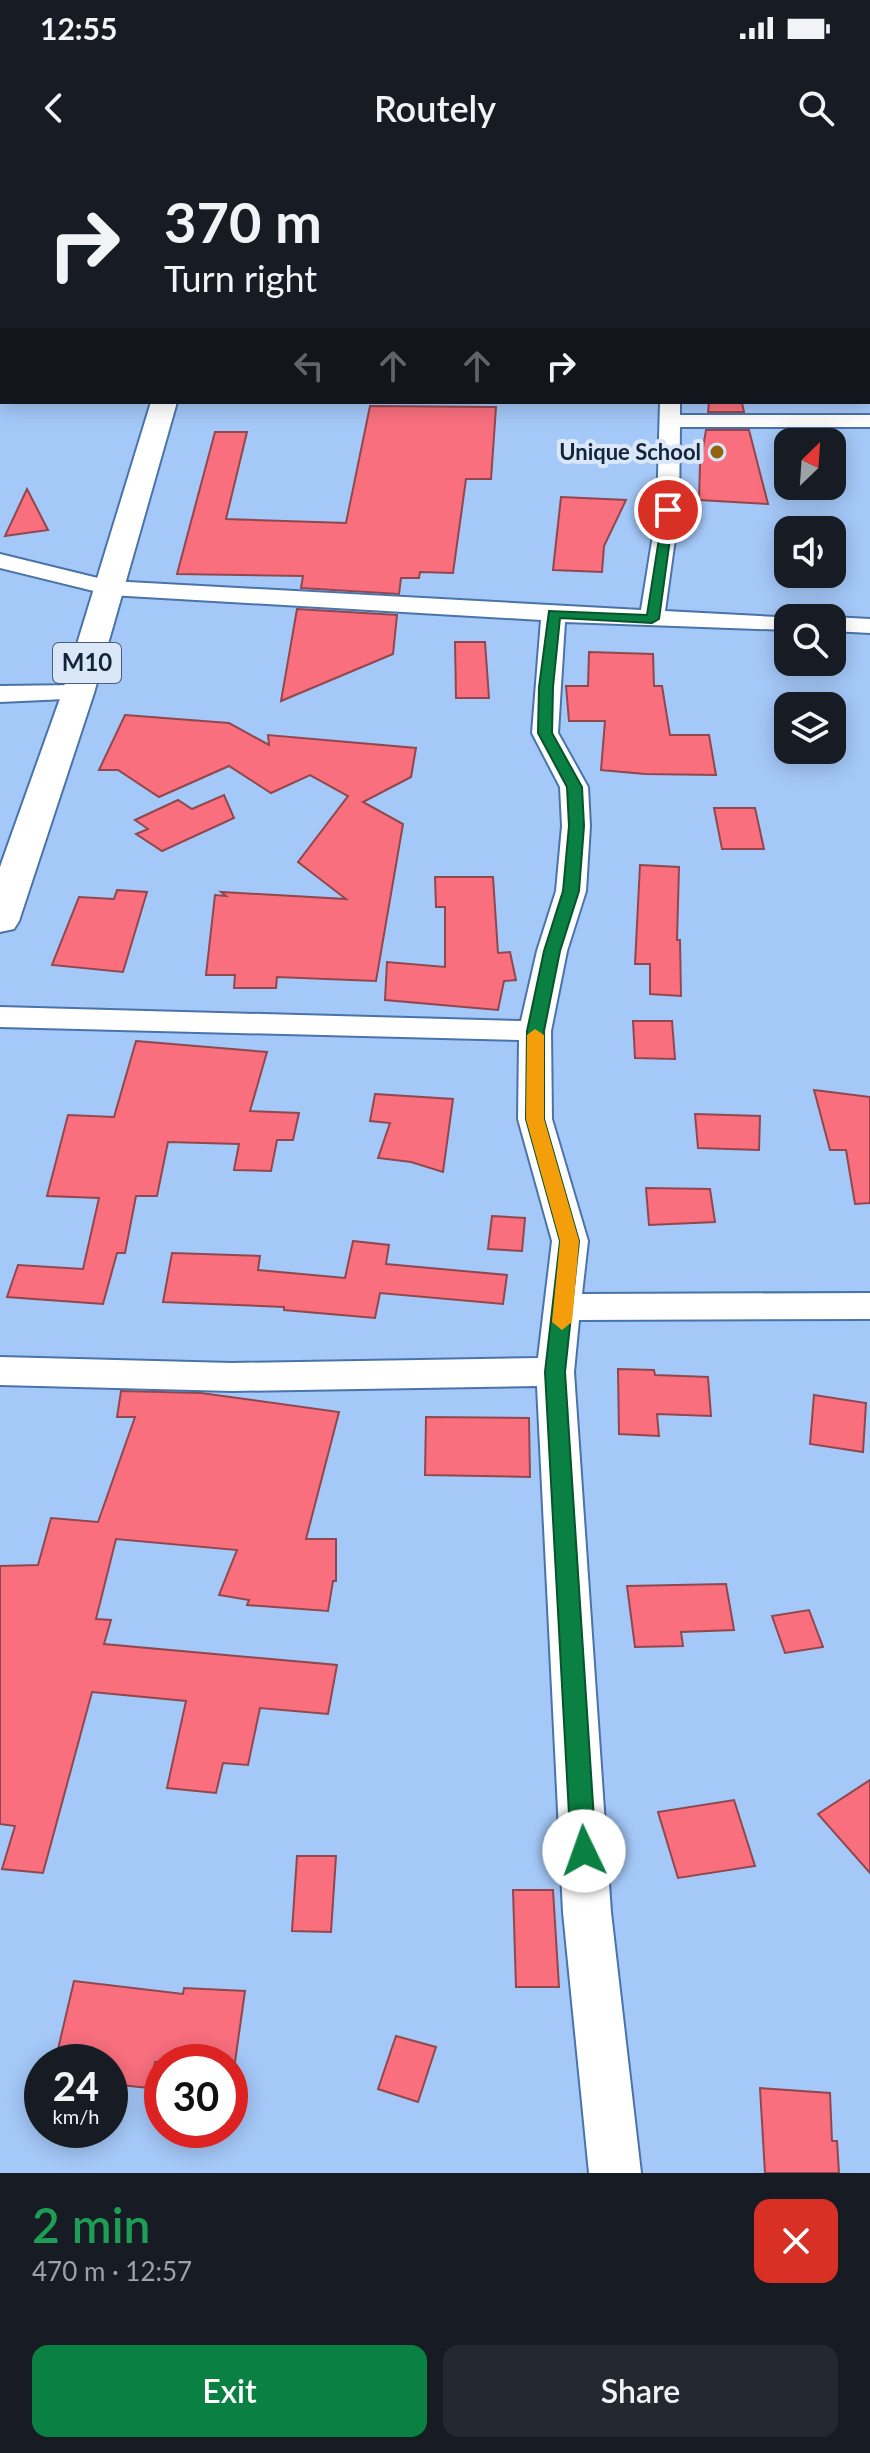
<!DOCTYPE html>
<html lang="en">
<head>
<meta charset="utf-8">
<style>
  :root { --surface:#171b24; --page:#242831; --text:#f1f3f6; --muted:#9ea1a6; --accent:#0b8043 }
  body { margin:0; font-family:Lato,sans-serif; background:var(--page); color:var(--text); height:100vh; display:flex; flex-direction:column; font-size:30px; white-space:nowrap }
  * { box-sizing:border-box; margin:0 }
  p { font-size:26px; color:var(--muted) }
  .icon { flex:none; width:44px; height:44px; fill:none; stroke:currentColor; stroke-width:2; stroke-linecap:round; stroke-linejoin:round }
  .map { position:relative; height:2013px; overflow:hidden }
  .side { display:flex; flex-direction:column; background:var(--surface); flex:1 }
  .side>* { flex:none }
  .top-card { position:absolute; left:0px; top:0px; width:870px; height:244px; box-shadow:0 4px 20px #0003; background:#171b24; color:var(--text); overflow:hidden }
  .needle { width:52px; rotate:25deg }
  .controls { position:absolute; left:774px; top:268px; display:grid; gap:16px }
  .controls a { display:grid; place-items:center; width:72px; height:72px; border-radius:16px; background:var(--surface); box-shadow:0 4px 20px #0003; font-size:40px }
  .speed { position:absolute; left:24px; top:1884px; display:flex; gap:16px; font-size:40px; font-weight:700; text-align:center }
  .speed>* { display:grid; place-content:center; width:104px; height:104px; border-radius:50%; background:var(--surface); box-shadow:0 4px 20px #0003; line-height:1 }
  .speed small { font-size:20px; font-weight:400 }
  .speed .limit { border:12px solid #d22; background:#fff; color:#111 }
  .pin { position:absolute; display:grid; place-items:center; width:68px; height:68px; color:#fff; margin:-34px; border:4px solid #fff; border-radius:50%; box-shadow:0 2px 8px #0007 }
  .me { position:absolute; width:88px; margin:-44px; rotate:357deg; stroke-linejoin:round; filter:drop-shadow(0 0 6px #0008) }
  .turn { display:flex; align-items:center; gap:28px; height:168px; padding:0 32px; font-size:36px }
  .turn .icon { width:104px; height:104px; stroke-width:2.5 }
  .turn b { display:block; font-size:56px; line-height:68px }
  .lanes { display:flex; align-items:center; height:76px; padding:0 32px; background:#0003; justify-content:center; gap:40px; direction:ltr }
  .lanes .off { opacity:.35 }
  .round { display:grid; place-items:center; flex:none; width:84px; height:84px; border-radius:16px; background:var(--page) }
  .summary { display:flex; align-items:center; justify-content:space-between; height:136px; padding:0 32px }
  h1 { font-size:48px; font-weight:600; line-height:60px; color:#1e9e55 }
  .primary-button { display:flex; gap:16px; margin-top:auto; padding:16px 32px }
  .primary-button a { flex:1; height:92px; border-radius:16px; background:var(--accent); color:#fff; font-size:32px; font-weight:600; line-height:92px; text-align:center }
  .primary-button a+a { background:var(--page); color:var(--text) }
  .status { display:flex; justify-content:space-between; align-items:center; height:56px; padding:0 40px; background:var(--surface); direction:ltr }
  .status svg { height:22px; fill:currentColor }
  header { display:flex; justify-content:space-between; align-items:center; height:104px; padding:0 32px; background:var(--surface); font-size:36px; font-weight:600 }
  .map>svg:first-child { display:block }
</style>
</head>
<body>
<div class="status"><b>12:55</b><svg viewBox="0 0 49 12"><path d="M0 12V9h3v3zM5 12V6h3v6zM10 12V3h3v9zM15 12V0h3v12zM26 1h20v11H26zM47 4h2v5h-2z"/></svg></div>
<header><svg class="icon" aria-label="back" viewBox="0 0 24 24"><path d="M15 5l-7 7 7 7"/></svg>Routely<svg class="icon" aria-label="search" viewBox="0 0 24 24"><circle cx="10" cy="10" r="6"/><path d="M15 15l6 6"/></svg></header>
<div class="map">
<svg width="870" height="2013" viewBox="0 0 870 2013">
  <rect width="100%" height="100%" fill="#a4c8f8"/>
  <!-- building -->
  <g fill="#f96f7e" stroke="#90484e" stroke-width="2">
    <path d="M709,242L742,243L744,252H708Z"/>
    <path d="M370,246L496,247L491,319H466L453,413L420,412L419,418H401L399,434L301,428L303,416L177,414L215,272H247L226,359L346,363Z"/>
    <path d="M706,270H749L768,344L699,340L700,305Z"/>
    <path d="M27,329L48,370L5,376Z"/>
    <path d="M561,337L626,340L604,386L602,412L553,410Z"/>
    <path d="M297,449L397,455L393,494L281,541Z"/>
    <path d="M455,482H485L489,538H456Z"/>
    <path d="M589,492L653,494L654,526H662L670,575H709L716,615L645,614L601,610L605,561H569L566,526H588Z"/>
    <path d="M125,555L229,563L269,585L268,575L416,588L411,617L363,642L403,664L376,821L277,817L276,828H234L235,815H206L215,735L226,736L221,732L346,739L298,702L348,636L310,615L271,633L229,606L159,637L118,610H99Z"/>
    <path d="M224,635L234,658L162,691L136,674L148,669L135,660L178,640L192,649Z"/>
    <path d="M714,648H755L764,689H722Z"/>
    <path d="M640,705L679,707L677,780H680L681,836L650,834V804H635Z"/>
    <path d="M435,717H493L498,793L510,792L516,820L504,821L498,850L385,840L387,802L445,807V747H436Z"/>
    <path d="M117,730L147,732L123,812L52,805L79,737L114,739Z"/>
    <path d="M633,861H672L675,899L635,898Z"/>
    <path d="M136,881L267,892L250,951L299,953L293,980H277L271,1011L234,1010L239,984L168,982L157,1036H136L125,1093H117L103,1144L7,1137L18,1105L83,1109L99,1038L47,1036L68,955L114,957Z"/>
    <path d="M814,930L870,937V1043L855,1044L846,990H830Z"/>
    <path d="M375,934L453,939L443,1012L411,1002L378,998L390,963L370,961Z"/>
    <path d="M695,954L760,956L759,990L698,988Z"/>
    <path d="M646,1028L710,1029L715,1062L649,1065Z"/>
    <path d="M492,1056L525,1058L522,1091L488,1089Z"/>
    <path d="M353,1081L389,1085L386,1104L507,1115L503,1144L380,1133L375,1158L284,1150V1147L163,1142L172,1093L260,1096L258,1110L345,1118Z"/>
    <path d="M618,1209L654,1210L655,1215L708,1217L711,1256L657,1254L659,1276L619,1274Z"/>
    <path d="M121,1231L201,1233L339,1252L306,1379H336V1421H333L328,1451L247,1445L249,1440L219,1435L237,1390L116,1379L96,1459L111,1460L104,1484L337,1505L328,1554L260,1548L248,1605L223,1603L216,1633L167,1628L186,1541L92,1532L43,1713L2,1709L15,1666L0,1664V1406L38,1405L51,1358L98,1362L135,1257H117Z"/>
    <path d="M814,1235L866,1243L863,1292L810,1284Z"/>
    <path d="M426,1257L529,1258L530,1317L425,1315Z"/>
    <path d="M726,1424L734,1470L681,1472L683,1486L635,1487L627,1426Z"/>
    <path d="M809,1450L823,1487L785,1493L772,1456Z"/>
    <path d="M870,1620V1713L818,1654Z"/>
    <path d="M734,1640L755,1706L678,1718L658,1652Z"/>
    <path d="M297,1696H336L331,1772L292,1771Z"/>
    <path d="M513,1730H553L559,1827H516Z"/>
    <path d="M74,1821L183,1834L184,1828L245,1831L235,1902H155L149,1928L110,1924V1902H55Z"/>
    <path d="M396,1876L436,1887L418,1942L378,1929Z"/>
    <path d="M760,1928L830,1933L832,1981H837L839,2013H765Z"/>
  </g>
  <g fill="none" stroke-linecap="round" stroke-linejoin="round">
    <!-- lane casing -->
    <g stroke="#4a73aa" stroke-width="4">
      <path id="lane" d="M337,0H345L336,2Z"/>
    </g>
    <!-- street casing -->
    <g stroke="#4a73aa" stroke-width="4">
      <g id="street">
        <path d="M770,0H786L769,2Z"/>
        <path d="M0,78H2L0,89Z"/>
        <rect x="868" y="118" width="2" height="10"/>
        <path d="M660,242H680V255H870V267H680L679,350L665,451L797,458H788V470L565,462L558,573L588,627L590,666L586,731L567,791L551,871L552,959L588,1081L582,1134L870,1133V1159L579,1160L574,1212L611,1752L641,2013H589L563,1752L537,1226L232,1231L0,1225V1197L232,1203L538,1198L552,1081L518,959L519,880L0,867V847L521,861L537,791L556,731L562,666L560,627L532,573L541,460L110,435L0,408V394L110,421L641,450L657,350Z"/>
        <path d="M832,457L870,459V473L832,471V458H827Z"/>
        <path d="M78,525L87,528L91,533L87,538L0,542V526Z"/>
      </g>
    </g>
    <!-- primary casing -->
    <g stroke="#4a73aa" stroke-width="4">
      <path id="primary" d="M151,242H177L94,533L19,761L14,769L0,772V707L62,533Z"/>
    </g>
    <!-- lane -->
    <use href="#lane" fill="#fff" fill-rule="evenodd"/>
    <!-- street -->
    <use href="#street" fill="#fff" fill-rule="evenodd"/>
    <!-- primary -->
    <use href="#primary" fill="#fff" fill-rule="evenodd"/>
  </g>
  <!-- route -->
  <path fill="#0b8043" stroke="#07532c" stroke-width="2" d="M664,347L674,350L659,459L652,463L560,458L553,527L552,573L582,627L584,666L579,731L560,791L544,871V959L579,1081L565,1212L596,1691L592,1699L584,1703L575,1699L571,1691L545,1212L560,1081L526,959L527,871L544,791L563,731L569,666L567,627L538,573L539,527L549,451L647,455Z"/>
  <!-- slow -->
  <path fill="#f59e0b" d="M535,869L544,875V959L579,1081L572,1162L562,1170L552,1162L560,1081L526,959L527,875Z"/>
  <!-- markers -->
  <circle fill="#92640f" stroke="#d9e7f9" stroke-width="3" cx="717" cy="292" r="8"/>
  <g text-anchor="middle" stroke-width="8" stroke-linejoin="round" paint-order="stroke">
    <!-- far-poi labels -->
    <g font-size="22" font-weight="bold" fill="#12233a" stroke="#d9e7f9" text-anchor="end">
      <text x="701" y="300">Unique School</text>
    </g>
    <!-- shield labels -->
    <rect fill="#d9e7f9" stroke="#4e5e73" stroke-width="2" x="53" y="483" width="68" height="40" rx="6"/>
    <g font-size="24" font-weight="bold" fill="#12233a">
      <text x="87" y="511">M10</text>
    </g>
  </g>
</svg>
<div class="controls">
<a><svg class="needle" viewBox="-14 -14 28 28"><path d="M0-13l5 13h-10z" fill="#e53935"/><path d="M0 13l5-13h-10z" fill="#9ea1a6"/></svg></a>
<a><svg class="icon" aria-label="sound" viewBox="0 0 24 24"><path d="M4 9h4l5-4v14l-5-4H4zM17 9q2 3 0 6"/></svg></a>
<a><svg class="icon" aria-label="search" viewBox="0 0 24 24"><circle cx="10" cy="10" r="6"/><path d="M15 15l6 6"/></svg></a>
<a><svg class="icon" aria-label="layers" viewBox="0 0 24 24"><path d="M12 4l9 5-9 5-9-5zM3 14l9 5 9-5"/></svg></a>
</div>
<div class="speed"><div>24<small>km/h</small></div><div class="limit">30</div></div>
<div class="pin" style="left:668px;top:350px;background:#d93025"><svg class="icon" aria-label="arrive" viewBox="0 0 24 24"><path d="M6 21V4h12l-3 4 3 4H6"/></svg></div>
<svg class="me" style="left:584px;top:1691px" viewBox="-20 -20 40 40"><circle r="19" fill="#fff"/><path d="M0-13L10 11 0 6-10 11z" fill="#0b8043"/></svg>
<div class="top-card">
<div class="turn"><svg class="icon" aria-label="right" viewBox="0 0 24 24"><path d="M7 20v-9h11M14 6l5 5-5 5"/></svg><div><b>370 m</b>Turn right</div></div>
<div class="lanes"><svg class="icon off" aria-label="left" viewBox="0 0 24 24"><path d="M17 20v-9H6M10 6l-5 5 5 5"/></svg><svg class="icon off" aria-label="ahead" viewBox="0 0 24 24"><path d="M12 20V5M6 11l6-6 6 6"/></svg><svg class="icon off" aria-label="ahead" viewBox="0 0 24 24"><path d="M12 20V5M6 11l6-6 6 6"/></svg><svg class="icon" aria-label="right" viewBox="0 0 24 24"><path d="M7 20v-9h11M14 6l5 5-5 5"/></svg></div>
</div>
</div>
<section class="side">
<div class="summary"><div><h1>2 min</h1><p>470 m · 12:57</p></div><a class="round" style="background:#d93025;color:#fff"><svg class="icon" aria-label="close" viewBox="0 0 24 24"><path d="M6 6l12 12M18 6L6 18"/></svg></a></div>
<div class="primary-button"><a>Exit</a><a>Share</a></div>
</section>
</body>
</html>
